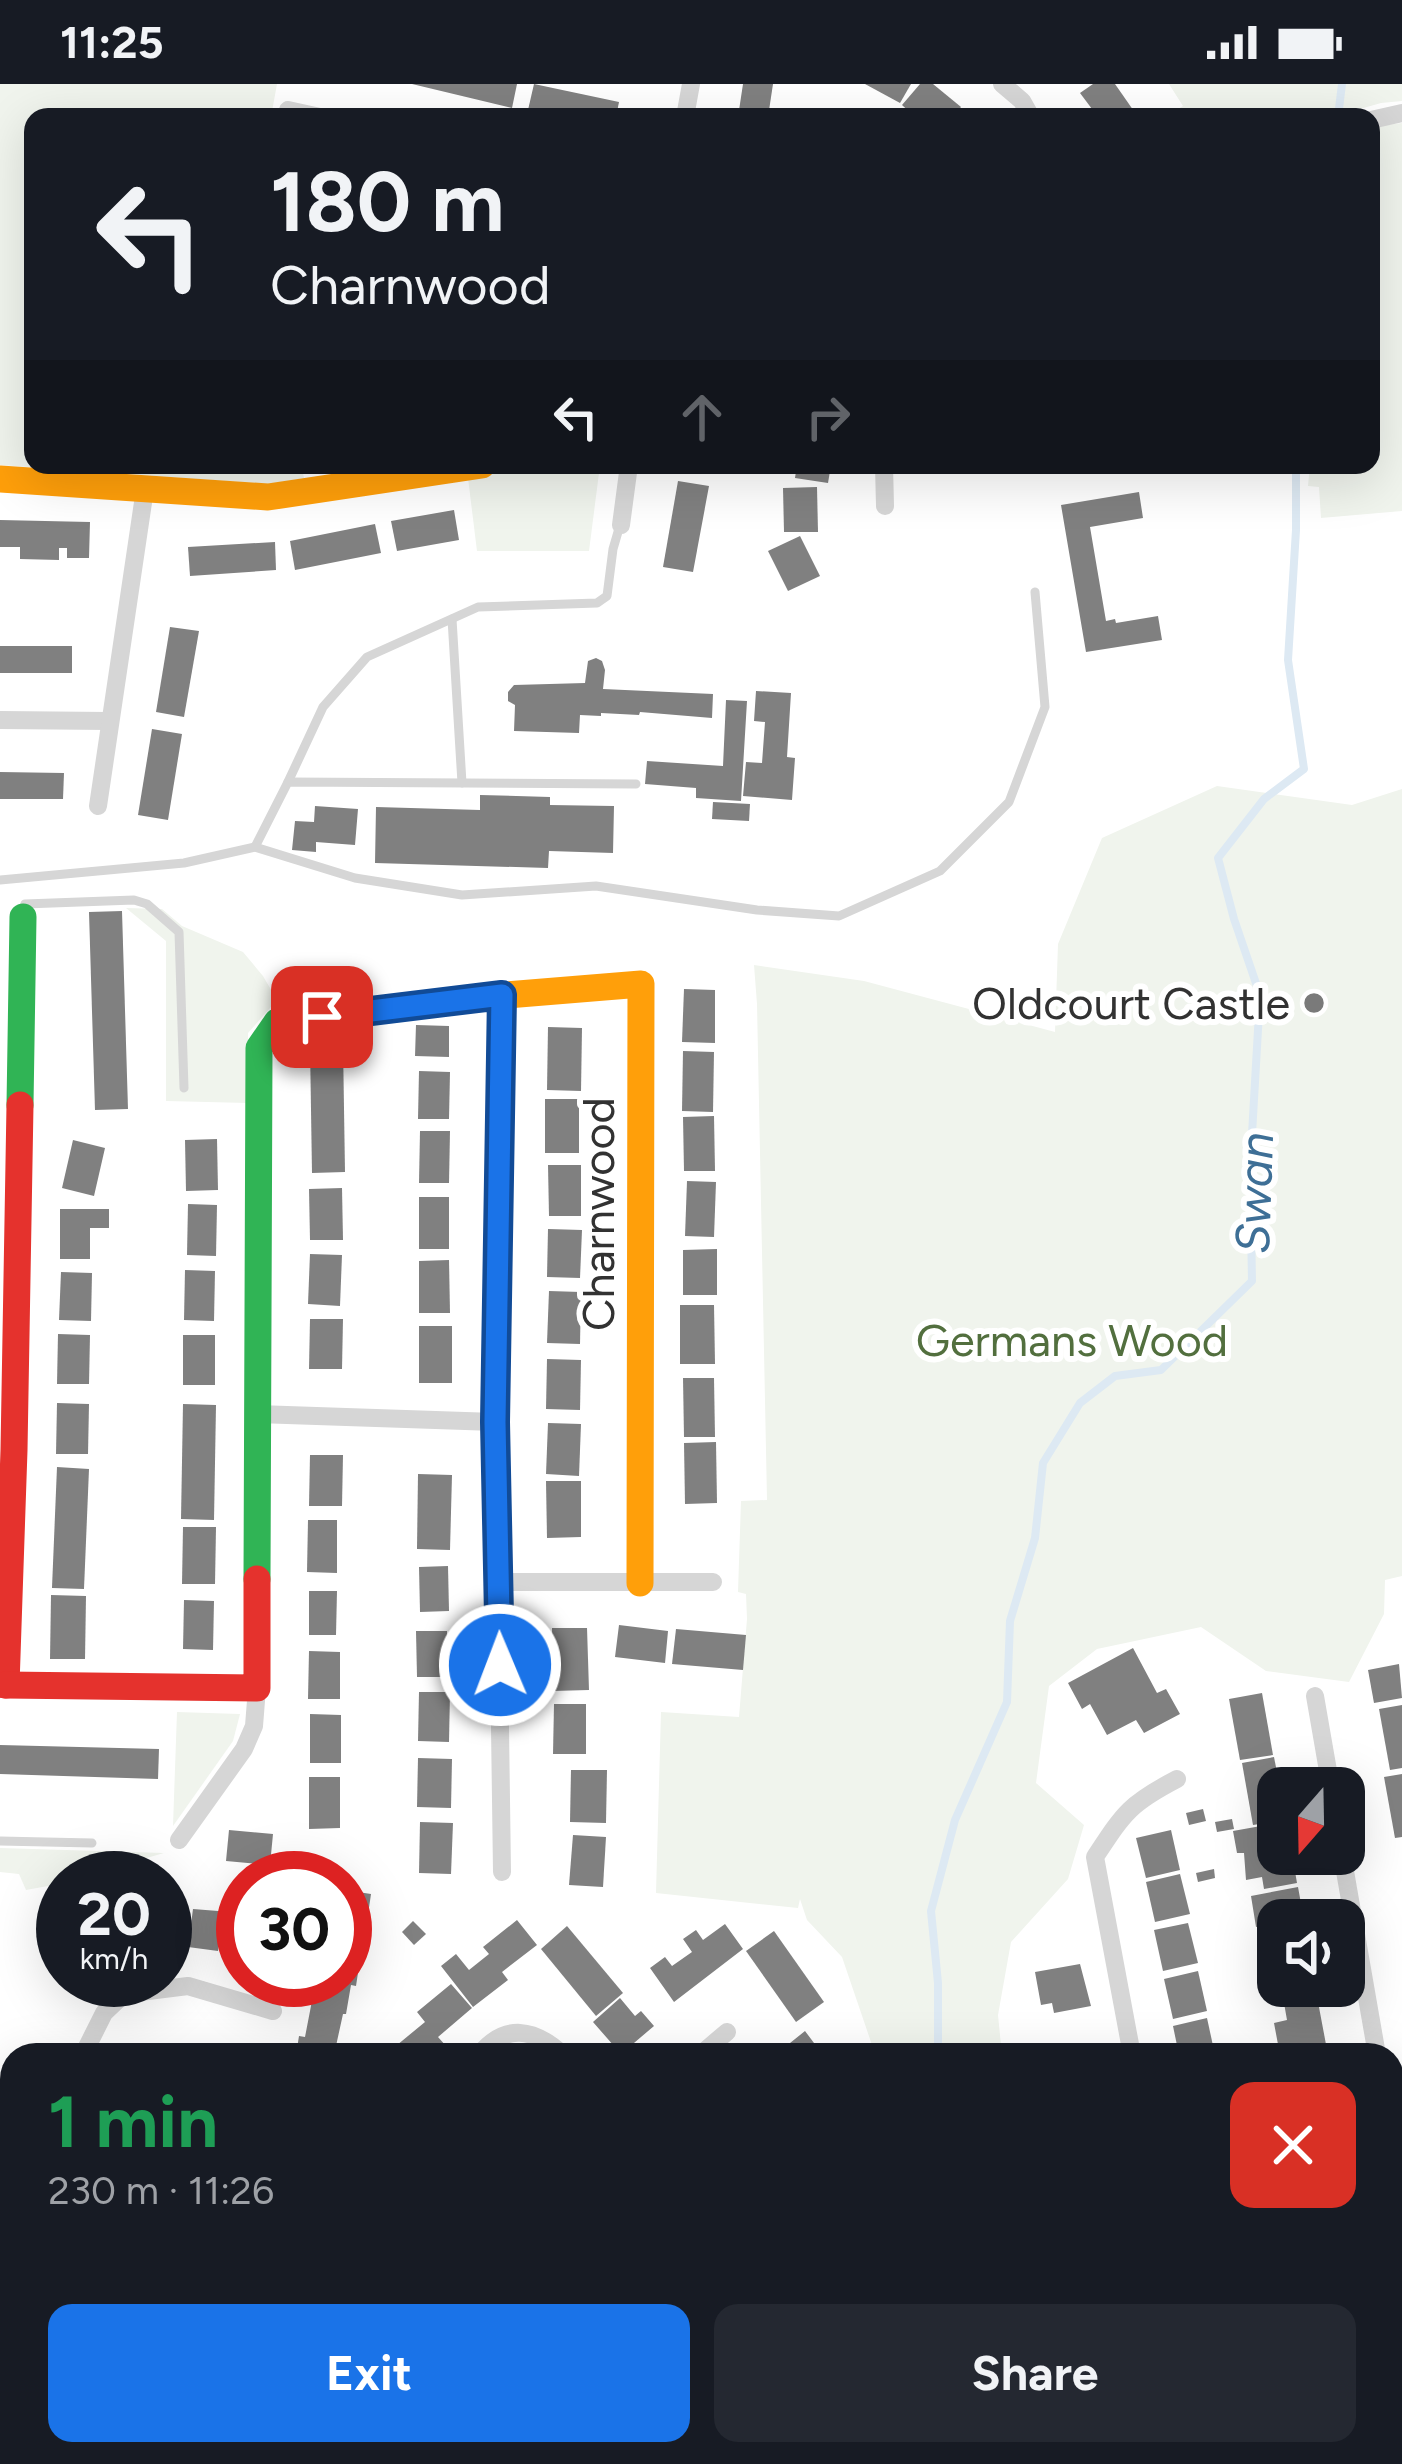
<!DOCTYPE html>
<html lang="en">
<head>
<meta charset="utf-8">
<style>
  :root { --surface:#171b24; --page:#242831; --text:#f1f3f6; --muted:#9ea1a6; --accent:#1a73e8 }
  body { margin:0; font-family:Figtree,sans-serif; background:var(--page); color:var(--text); height:100vh; display:flex; flex-direction:column; font-size:45px; white-space:nowrap }
  * { box-sizing:border-box; margin:0 }
  p { font-size:39px; color:var(--muted) }
  .icon { flex:none; width:66px; height:66px; fill:none; stroke:currentColor; stroke-width:2; stroke-linecap:round; stroke-linejoin:round }
  .map { position:relative; flex:1; overflow:hidden }
  .panel { position:absolute; left:0px; top:1959px; width:1404px; height:423px; display:flex; flex-direction:column; background:var(--surface); border-radius:36px 36px 0 0; box-shadow:0 12px 48px #0002 }
  .panel>* { flex:none }
  .top-card { position:absolute; left:24px; top:24px; width:1356px; height:366px; border-radius:24px; box-shadow:0 12px 48px #0002; background:#171b24; color:var(--text); overflow:hidden }
  .needle { width:78px; rotate:200deg }
  .controls { position:absolute; left:1257px; top:1683px; display:grid; gap:24px }
  .controls a { display:grid; place-items:center; width:108px; height:108px; border-radius:24px; background:var(--surface); box-shadow:0 12px 48px #0002; font-size:60px }
  .speed { position:absolute; left:36px; top:1767px; display:flex; gap:24px; font-size:60px; font-weight:700; text-align:center }
  .speed>* { display:grid; place-content:center; width:156px; height:156px; border-radius:50%; background:var(--surface); box-shadow:0 12px 48px #0002; line-height:1 }
  .speed small { font-size:30px; font-weight:400 }
  .speed .limit { border:18px solid #d22; background:#fff; color:#111 }
  .pin { position:absolute; display:grid; place-items:center; width:102px; height:102px; color:#fff; margin:-51px; border-radius:24px; box-shadow:0 6px 18px #0006 }
  .me { position:absolute; width:132px; margin:-66px; rotate:359deg; stroke-linejoin:round; filter:drop-shadow(0 0 9px #0008) }
  .turn { display:flex; align-items:center; gap:42px; height:252px; padding:0 48px; font-size:54px }
  .turn .icon { width:156px; height:156px; stroke-width:2.5 }
  .turn b { display:block; font-size:84px; line-height:102px }
  .lanes { display:flex; align-items:center; height:114px; padding:0 48px; background:#0003; justify-content:center; gap:60px; direction:ltr }
  .lanes .off { opacity:.35 }
  .round { display:grid; place-items:center; flex:none; width:126px; height:126px; border-radius:24px; background:var(--page) }
  .overview { display:flex; align-items:center; justify-content:space-between; height:204px; padding:0 48px }
  h1 { font-size:72px; font-weight:700; line-height:90px; color:#1e9e55 }
  .button { display:flex; gap:24px; margin-top:auto; padding:24px 48px }
  .button a { flex:1; height:138px; border-radius:24px; background:var(--accent); color:#fff; font-size:48px; font-weight:700; line-height:138px; text-align:center }
  .button a+a { background:var(--page); color:var(--text) }
  .status { display:flex; justify-content:space-between; align-items:center; height:84px; padding:0 60px; background:var(--surface); direction:ltr }
  .status svg { height:33px; fill:currentColor }
  .map>svg:first-child { display:block }
</style>
</head>
<body>
<div class="status"><b>11:25</b><svg viewBox="0 0 49 12"><path d="M0 12V9h3v3zM5 12V6h3v6zM10 12V3h3v9zM15 12V0h3v12zM26 1h20v11H26zM47 4h2v5h-2z"/></svg></div>
<div class="map">
<svg width="1402" height="2380" viewBox="0 0 1402 2380">
  <rect width="100%" height="100%" fill="#fff"/>
  <!-- green -->
  <g fill="#f0f4ed">
    <path d="M0,0H277L271,33H33V381H301L304,394L269,400L0,381Z"/>
    <path d="M1169,0H1402V17L1381,19L1332,33H1164L1183,22Z"/>
    <path d="M1402,39V427L1321,434L1319,403L1308,402L1310,381H1371V43Z"/>
    <path d="M540,381H600L589,467H477L468,394Z"/>
    <path d="M1217,702L1352,721L1402,705V1492L1385,1496L1384,1530L1349,1598L1266,1587L1201,1543L1097,1565L1049,1602L1036,1699L1084,1741L1068,1795L1011,1858L998,1931L1002,1971H867L872,1961L842,1873L807,1836L800,1815L798,1824L656,1809L661,1628L739,1633L747,1535L746,1510L738,1508L741,1417L767,1416L757,920L754,881L864,897L1055,948L1058,860L1102,754Z"/>
    <path d="M126,824L162,825L182,842L243,868L263,892L277,916L248,949V1019L166,1017V857Z"/>
    <path d="M177,1628L240,1630L233,1657L173,1742Z"/>
    <path d="M0,1764L164,1769L126,1780L107,1794H63V1805L59,1800L26,1806L19,1790L0,1788Z"/>
    <path d="M0,2198L12,2202V2280L0,2315Z"/>
    <path d="M815,2370H960L964,2380H815Z"/>
  </g>
  <g fill="none" stroke-linecap="round" stroke-linejoin="round">
    <!-- stream -->
    <g stroke="#dde9f3" stroke-width="8">
      <path d="M1338,33L1342,0"/>
      <path d="M938,1971V1899L931,1827L955,1736L1007,1618L1010,1537L1035,1454L1043,1379L1080,1319L1115,1292L1161,1286L1252,1197L1250,1085L1260,911L1234,835L1218,774L1264,715L1304,685L1288,576L1296,446V381"/>
      <path d="M937,2370L940,2380"/>
    </g>
  </g>
  <!-- building -->
  <g fill="#808080">
    <path d="M412,0H517L512,24Z"/>
    <path d="M534,0L619,18L616,33H558L528,26Z"/>
    <path d="M743,0H773L768,33H738Z"/>
    <path d="M865,0H911L900,19Z"/>
    <path d="M920,0H933L961,23L953,33H915L902,21Z"/>
    <path d="M1093,0H1115L1138,33H1098L1080,9Z"/>
    <path d="M689,381H719L718,389L689,383Z"/>
    <path d="M797,381H831L828,399L795,394Z"/>
    <path d="M678,397L709,402L693,488L663,483Z"/>
    <path d="M817,403L818,448H784L783,404Z"/>
    <path d="M1139,408L1143,434L1090,443L1106,537L1115,535L1116,539L1158,532L1162,556L1086,568L1061,421Z"/>
    <path d="M454,426L459,456L397,467L391,437Z"/>
    <path d="M0,436L90,438L89,474H67V464H59V476L20,475V463H0Z"/>
    <path d="M375,440L381,469L295,486L290,457Z"/>
    <path d="M800,452L820,492L788,507L768,467Z"/>
    <path d="M275,458L276,486L190,492L188,463Z"/>
    <path d="M170,543L199,547L184,633L156,628Z"/>
    <rect x="0" y="562" width="72" height="27"/>
    <path d="M596,574L602,577L605,586L603,605L713,610L712,634L640,628L639,631L601,629V632L580,631L579,649L514,647L515,621L508,617V608L514,601L585,599L588,577Z"/>
    <path d="M756,607L791,609L787,673L795,674L792,716L743,712L746,678L762,679L765,638L754,637Z"/>
    <path d="M726,616L747,617L741,717L696,714V704L645,700L647,677L723,682Z"/>
    <path d="M152,645L182,650L168,736L138,731Z"/>
    <path d="M0,688L64,689L63,715H0Z"/>
    <path d="M480,711L550,713V721L614,722L613,769L549,767L548,784L375,779L376,723L480,726Z"/>
    <path d="M713,718L750,720L749,737L712,735Z"/>
    <path d="M315,722L358,725L355,761L316,758V768L292,766L295,737L314,738Z"/>
    <path d="M122,827L128,1025L95,1026L89,828Z"/>
    <path d="M684,905L715,906V959L682,958Z"/>
    <path d="M416,941L449,942V973L415,972Z"/>
    <path d="M548,943L582,944L581,1007L547,1006Z"/>
    <path d="M343,961L345,1088L312,1089L310,962Z"/>
    <path d="M683,967L714,968L713,1028L682,1027Z"/>
    <path d="M419,987L450,988L449,1035H418Z"/>
    <rect x="545" y="1015" width="34" height="54"/>
    <path d="M714,1032L715,1087H684L683,1033Z"/>
    <path d="M420,1047H450L449,1099H419Z"/>
    <path d="M217,1055L218,1106L186,1107L185,1056Z"/>
    <path d="M73,1056L105,1064L94,1112L62,1104Z"/>
    <path d="M548,1081H581V1132H549Z"/>
    <path d="M687,1097L716,1098L714,1153L685,1152Z"/>
    <path d="M342,1104L343,1156H310L309,1105Z"/>
    <rect x="419" y="1113" width="30" height="52"/>
    <path d="M188,1120L217,1121L216,1172L187,1171Z"/>
    <path d="M60,1125H109V1144H90V1175H60Z"/>
    <path d="M548,1145L582,1146L580,1194L547,1193Z"/>
    <path d="M717,1165V1211H683V1166Z"/>
    <path d="M310,1170L342,1171L340,1222L308,1220Z"/>
    <path d="M449,1176L450,1229H419V1177Z"/>
    <path d="M185,1186L215,1187L214,1237L184,1236Z"/>
    <path d="M61,1188L92,1189L91,1237L59,1236Z"/>
    <path d="M549,1207L581,1208L580,1260L547,1259Z"/>
    <path d="M680,1221H714L715,1280H680Z"/>
    <path d="M310,1235H343L342,1285H309Z"/>
    <rect x="419" y="1242" width="33" height="57"/>
    <path d="M58,1250L90,1251L89,1300H57Z"/>
    <rect x="183" y="1251" width="32" height="50"/>
    <path d="M547,1275L581,1276L580,1326L546,1325Z"/>
    <path d="M683,1294H714L715,1353H684Z"/>
    <path d="M57,1319L89,1320L88,1370H56Z"/>
    <path d="M183,1320L216,1321L214,1436L181,1435Z"/>
    <path d="M548,1339L581,1340L579,1392L546,1390Z"/>
    <path d="M716,1358L717,1419L685,1420L684,1359Z"/>
    <path d="M310,1371H343L342,1422H309Z"/>
    <path d="M57,1383L89,1385L84,1505L52,1504Z"/>
    <path d="M418,1390L452,1391L450,1466L417,1465Z"/>
    <path d="M546,1397H581V1453L547,1454Z"/>
    <path d="M308,1436H337V1489L307,1488Z"/>
    <path d="M183,1443H216L215,1500H182Z"/>
    <path d="M448,1482L449,1527L420,1528L419,1483Z"/>
    <path d="M309,1507H337L336,1551H309Z"/>
    <path d="M51,1511L86,1512L85,1575H50Z"/>
    <path d="M184,1516L214,1517L213,1566L183,1565Z"/>
    <path d="M619,1541L668,1547L665,1579L615,1573Z"/>
    <path d="M552,1544H587L589,1606L553,1607Z"/>
    <path d="M676,1545L746,1551L743,1586L672,1580Z"/>
    <path d="M416,1547H447V1593H417Z"/>
    <path d="M1133,1564L1157,1609L1166,1605L1180,1630L1144,1649L1136,1636L1107,1651L1090,1620L1082,1625L1068,1599Z"/>
    <path d="M309,1567L340,1568V1615H308Z"/>
    <path d="M1399,1580L1402,1614L1374,1619L1368,1586Z"/>
    <path d="M419,1608H450L449,1658L418,1657Z"/>
    <path d="M1262,1609L1273,1671L1240,1676L1229,1615Z"/>
    <path d="M554,1620H586V1670H553Z"/>
    <path d="M1402,1621V1684L1390,1686L1379,1625Z"/>
    <path d="M310,1630L341,1631V1679H310Z"/>
    <path d="M0,1661L159,1665L158,1695L0,1690Z"/>
    <path d="M1274,1673L1280,1704L1278,1737L1253,1741L1242,1679Z"/>
    <path d="M418,1674L452,1675L451,1724L417,1723Z"/>
    <path d="M571,1686H607L606,1739L570,1738Z"/>
    <path d="M1402,1690V1753L1395,1754L1384,1693Z"/>
    <path d="M309,1693H340V1744L309,1745Z"/>
    <path d="M1203,1725L1206,1737L1189,1741L1186,1729Z"/>
    <path d="M1232,1735L1234,1745L1217,1748L1215,1738Z"/>
    <path d="M420,1738L453,1739L451,1790L419,1789Z"/>
    <path d="M1278,1739V1770H1292L1297,1799L1264,1805L1262,1793L1246,1796L1244,1769H1237L1233,1747Z"/>
    <path d="M229,1746L273,1750L270,1781L226,1777Z"/>
    <path d="M1171,1746L1180,1786L1146,1794L1136,1754Z"/>
    <path d="M573,1751L606,1753L603,1803L569,1801Z"/>
    <path d="M1214,1785L1215,1794L1198,1798L1196,1789Z"/>
    <path d="M1180,1790L1190,1830L1155,1838L1146,1798Z"/>
    <path d="M1298,1803L1304,1836H1278V1865H1276L1271,1840L1256,1843L1251,1812Z"/>
    <path d="M345,1806L371,1810L366,1844L345,1841Z"/>
    <path d="M193,1825L243,1829V1862L219,1859L218,1867L188,1863Z"/>
    <path d="M517,1836L537,1861L502,1888L508,1896L473,1923L441,1882L456,1870L469,1886L489,1870L483,1863Z"/>
    <path d="M413,1837L426,1850L414,1861L402,1848Z"/>
    <path d="M1188,1839L1198,1879L1163,1887L1154,1846Z"/>
    <path d="M725,1840L743,1865L674,1918L650,1884L665,1873L672,1882L692,1868L683,1855L696,1846L703,1856Z"/>
    <path d="M567,1842L623,1909L596,1932L541,1865Z"/>
    <path d="M774,1847L824,1918L796,1938L746,1867Z"/>
    <path d="M345,1867L361,1869L356,1902L351,1901L346,1930H343L334,1971H296L299,1952L305,1953L316,1896H345Z"/>
    <path d="M1278,1876V1897L1266,1899L1262,1879Z"/>
    <path d="M1080,1880L1091,1922L1054,1929L1052,1919L1041,1921L1035,1888Z"/>
    <path d="M1198,1887L1207,1927L1173,1935L1164,1895Z"/>
    <path d="M451,1900L472,1924L438,1953L446,1962L435,1971H395L391,1966L425,1938L417,1928Z"/>
    <path d="M1281,1902H1315L1328,1971H1280L1274,1939L1287,1936Z"/>
    <path d="M620,1914L635,1932L641,1927L654,1942L621,1970L593,1938Z"/>
    <path d="M1207,1934L1215,1971H1179L1173,1942Z"/>
    <path d="M805,1947L823,1971H774L785,1963Z"/>
    <path d="M1092,1961L1094,1971H1051V1969Z"/>
    <path d="M570,2370L572,2380H536V2379Z"/>
    <path d="M614,2370H645L647,2380H616Z"/>
    <path d="M743,2370H781L783,2380H745Z"/>
    <path d="M1276,2370H1281L1296,2380H1269Z"/>
    <path d="M608,2371L611,2380H582V2378Z"/>
  </g>
  <g fill="none" stroke-linecap="round" stroke-linejoin="round">
    <!-- lane -->
    <g stroke="#d6d6d6" stroke-width="9">
      <path d="M452,535L462,699"/>
      <path d="M288,698L323,623L367,573L478,523L597,519L607,512L613,465L620,441"/>
      <path d="M255,763L288,698L636,700"/>
      <path d="M0,796L184,779L255,763L355,794L462,811L596,802L757,826L839,832L940,787L1009,718L1045,623L1035,508"/>
      <path d="M23,830L25,820L134,816L147,820L179,848L184,1004"/>
      <path d="M0,1757L92,1759"/>
    </g>
    <!-- street -->
    <g stroke="#d6d6d6" stroke-width="18">
      <path d="M1002,0L1022,17L1031,33"/>
      <path d="M288,26L320,33"/>
      <path d="M685,33L691,0"/>
      <path d="M1371,36L1402,29"/>
      <path d="M884,381L885,422"/>
      <path d="M621,441L629,381"/>
      <path d="M0,636L109,637"/>
      <path d="M98,722L145,405"/>
      <path d="M502,911L495,1338L498,1498H713"/>
      <path d="M257,1330L495,1338"/>
      <path d="M498,1498L502,1788"/>
      <path d="M1315,1612L1331,1704"/>
      <path d="M179,1756L244,1665L254,1642L257,1604"/>
      <path d="M1342,1770L1377,1971"/>
      <path d="M83,1971L104,1929L124,1910L188,1902L273,1927"/>
      <path d="M479,1971C505,1939 534,1944 563,1971"/>
      <path d="M700,1971L727,1948"/>
      <path d="M1132,1971L1095,1773C1124,1729 1129,1720 1177,1695"/>
      <path d="M1392,2036L1402,2035"/>
      <path d="M0,2141L12,2109"/>
      <path d="M700,2370L703,2380"/>
      <path d="M1055,2380L1057,2370"/>
    </g>
    <!-- fast -->
    <g stroke="#30b455" stroke-width="27">
      <path d="M20,1021L23,833"/>
      <path d="M257,1495L259,964L277,938L494,912"/>
      <path d="M1392,2143L1402,2130"/>
      <path d="M0,2180L12,2185"/>
    </g>
    <!-- slow -->
    <g stroke="#ff9f0a" stroke-width="27">
      <path d="M0,395L268,413L482,381"/>
      <path d="M494,912L641,900L640,1499"/>
      <path d="M1213,2380L1220,2370"/>
    </g>
    <!-- jam -->
    <g stroke="#e5322d" stroke-width="27">
      <path d="M0,1600L6,1601L14,1366L20,1021"/>
      <path d="M6,1601L257,1604V1495"/>
      <path d="M327,2370L338,2380"/>
    </g>
  </g>
  <g fill="none" stroke-linecap="round" stroke-linejoin="round">
    <!-- route casing -->
    <g stroke="#114b97" stroke-width="30">
      <path id="route" d="M322,933L502,911L495,1338L500,1581"/>
    </g>
    <!-- route -->
    <use href="#route" stroke="#1a73e8" stroke-width="21"/>
  </g>
  <!-- markers -->
  <circle fill="#7a7a7a" stroke="#fff" stroke-width="4.5" cx="1314" cy="919" r="12"/>
  <g text-anchor="middle" stroke-width="12" stroke-linejoin="round" paint-order="stroke">
    <!-- poi labels -->
    <g font-size="45" fill="#323232" stroke="#fff" text-anchor="end">
      <text x="1290" y="935">Oldcourt Castle</text>
    </g>
    <!-- street labels -->
    <g font-size="45" fill="#323232" stroke="#fff">
      <text transform="translate(598 1130) rotate(-90)" y="16">Charnwood</text>
    </g>
    <!-- park labels -->
    <g font-size="45" fill="#526f3e" stroke="#fff">
      <text x="1072" y="1272">Germans Wood</text>
    </g>
    <!-- water labels -->
    <g font-size="48" font-style="italic" fill="#3e6f96" stroke="#fff">
      <text transform="translate(1254 1109) rotate(-88)" y="17">Swan</text>
    </g>
  </g>
</svg>
<div class="controls">
<a><svg class="needle" viewBox="-14 -14 28 28"><path d="M0-13l5 13h-10z" fill="#e53935"/><path d="M0 13l5-13h-10z" fill="#9ea1a6"/></svg></a>
<a><svg class="icon" aria-label="sound" viewBox="0 0 24 24"><path d="M4 9h4l5-4v14l-5-4H4zM17 9q2 3 0 6"/></svg></a>
</div>
<div class="speed"><div>20<small>km/h</small></div><div class="limit">30</div></div>
<div class="pin" style="left:322px;top:933px;background:#d93025"><svg class="icon" aria-label="arrive" viewBox="0 0 24 24"><path d="M6 21V4h12l-3 4 3 4H6"/></svg></div>
<svg class="me" style="left:500px;top:1581px" viewBox="-20 -20 40 40"><circle r="17" fill="#1a73e8" stroke="#fff" stroke-width="3"/><path d="M0-11L8 9 0 5-8 9z" fill="#fff"/></svg>
<div class="top-card">
<div class="turn"><svg class="icon" aria-label="left" viewBox="0 0 24 24"><path d="M17 20v-9H6M10 6l-5 5 5 5"/></svg><div><b>180 m</b>Charnwood</div></div>
<div class="lanes"><svg class="icon" aria-label="left" viewBox="0 0 24 24"><path d="M17 20v-9H6M10 6l-5 5 5 5"/></svg><svg class="icon off" aria-label="ahead" viewBox="0 0 24 24"><path d="M12 20V5M6 11l6-6 6 6"/></svg><svg class="icon off" aria-label="right" viewBox="0 0 24 24"><path d="M7 20v-9h11M14 6l5 5-5 5"/></svg></div>
</div>
<section class="panel">
<div class="overview"><div><h1>1 min</h1><p>230 m · 11:26</p></div><a class="round" style="background:#d93025;color:#fff"><svg class="icon" aria-label="close" viewBox="0 0 24 24"><path d="M6 6l12 12M18 6L6 18"/></svg></a></div>
<div class="button"><a>Exit</a><a>Share</a></div>
</section>
</div>
</body>
</html>
